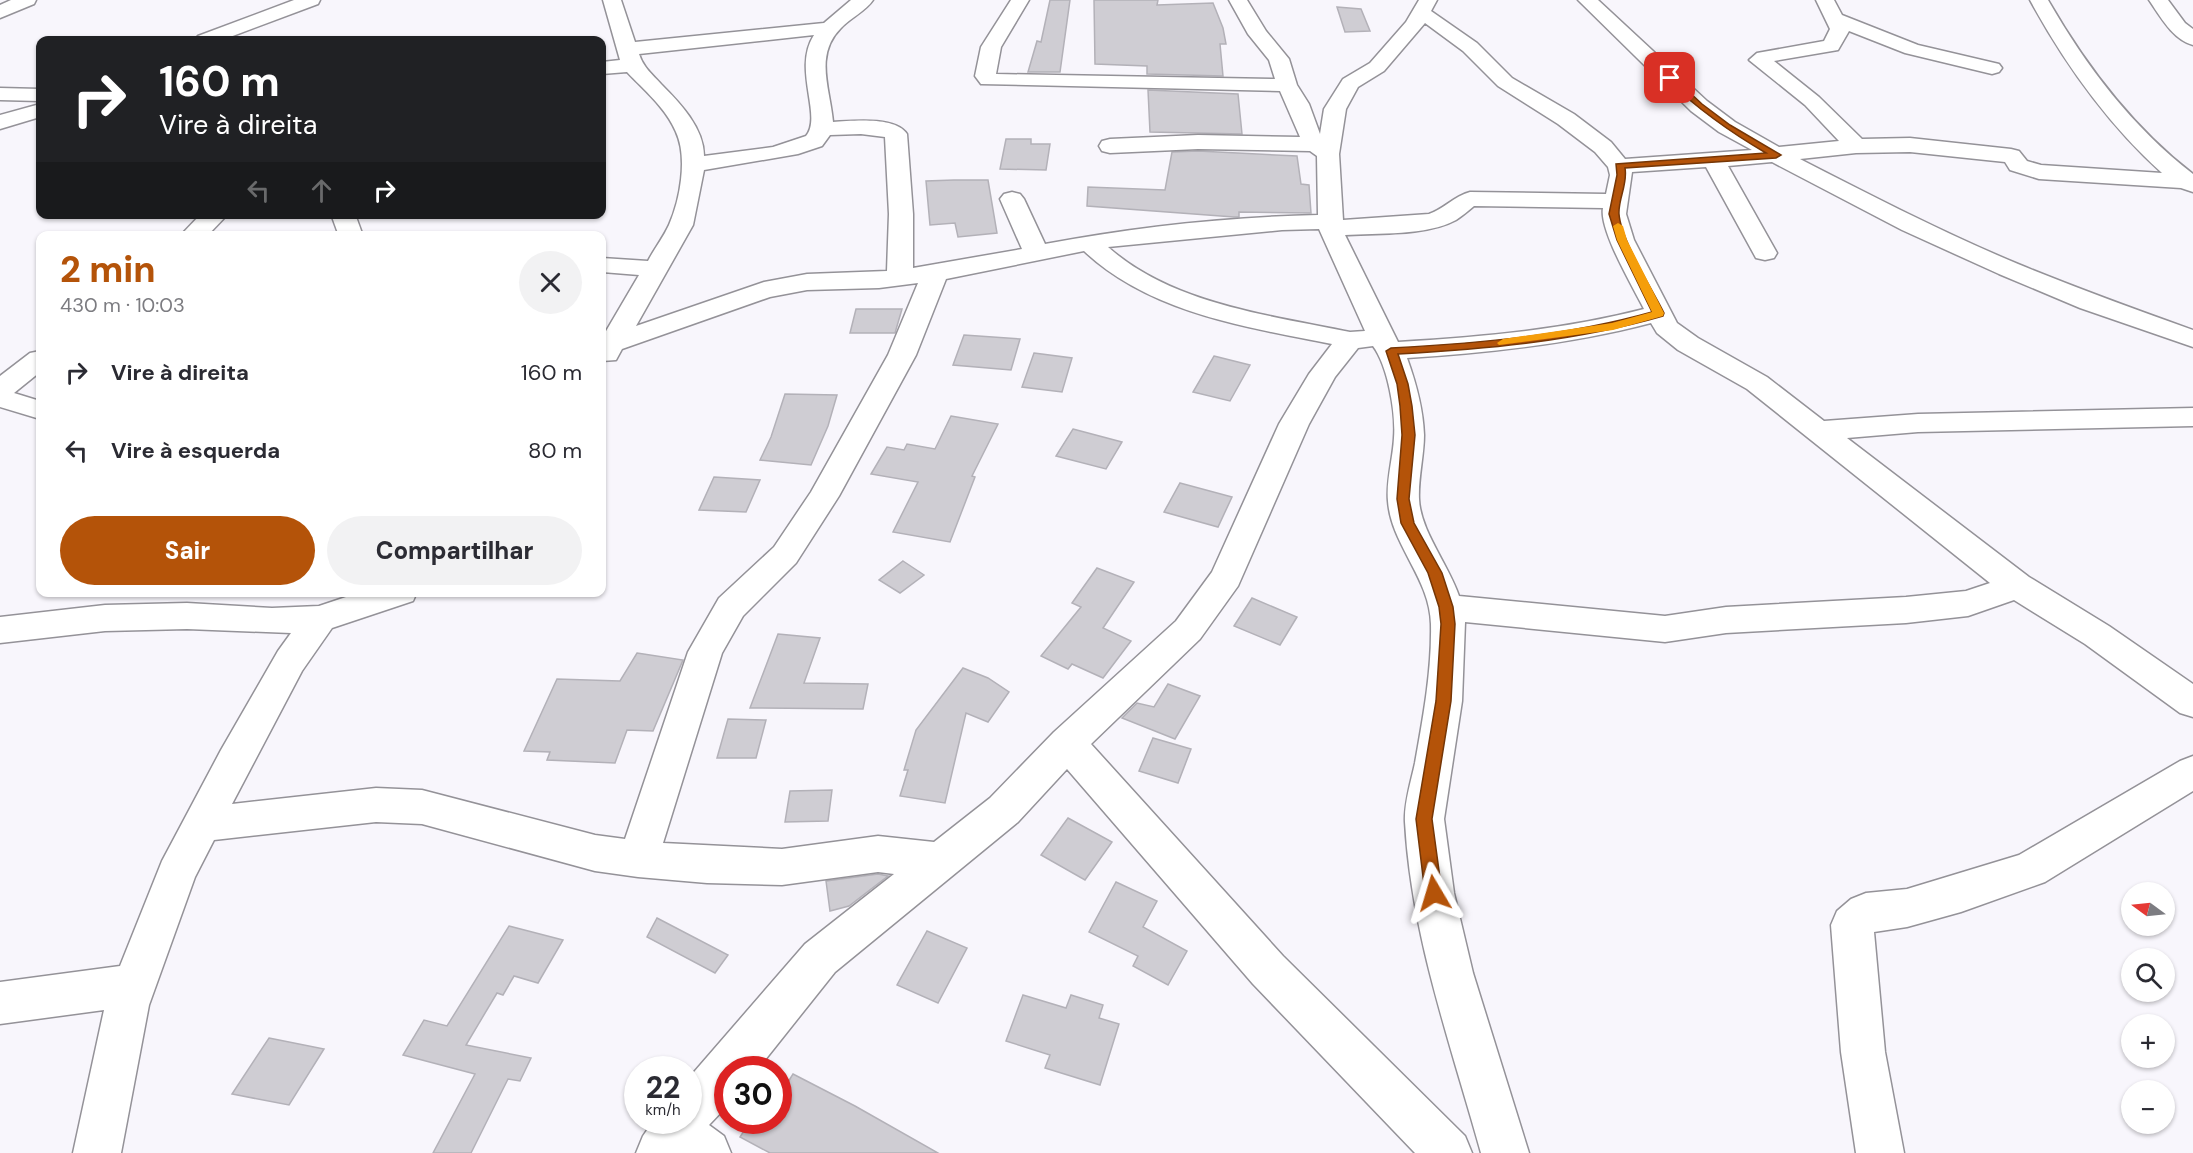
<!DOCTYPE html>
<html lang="pt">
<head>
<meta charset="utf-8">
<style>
  :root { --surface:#fff; --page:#f2f2f3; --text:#2b2b33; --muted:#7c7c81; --accent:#b45309 }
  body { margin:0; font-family:"DM Sans",sans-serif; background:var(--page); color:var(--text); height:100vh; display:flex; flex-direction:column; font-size:22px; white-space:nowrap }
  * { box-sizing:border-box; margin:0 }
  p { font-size:20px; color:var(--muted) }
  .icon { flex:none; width:33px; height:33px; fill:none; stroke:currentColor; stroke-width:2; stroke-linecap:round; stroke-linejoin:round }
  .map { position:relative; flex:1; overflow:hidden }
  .details { position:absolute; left:36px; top:231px; width:570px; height:366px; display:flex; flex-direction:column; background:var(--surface); border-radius:12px; box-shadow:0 2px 4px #0004 }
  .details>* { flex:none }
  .top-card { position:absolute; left:36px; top:36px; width:570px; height:183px; border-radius:12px; box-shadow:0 2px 4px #0004; background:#202124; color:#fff; overflow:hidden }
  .needle { width:39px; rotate:285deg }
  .tools { position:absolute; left:2121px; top:882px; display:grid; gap:12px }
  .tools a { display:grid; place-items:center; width:54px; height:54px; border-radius:50%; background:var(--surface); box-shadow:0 2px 4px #0004; font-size:30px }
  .speed { position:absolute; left:624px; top:1056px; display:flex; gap:12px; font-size:30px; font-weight:700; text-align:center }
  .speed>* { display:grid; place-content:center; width:78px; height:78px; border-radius:50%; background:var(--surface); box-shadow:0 2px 4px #0004; line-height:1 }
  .speed small { font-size:15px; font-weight:400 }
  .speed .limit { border:9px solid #d22; background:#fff; color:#111 }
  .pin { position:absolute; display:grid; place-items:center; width:51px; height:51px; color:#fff; margin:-26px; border-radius:12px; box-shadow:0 3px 9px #0006 }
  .me { position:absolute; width:66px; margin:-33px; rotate:353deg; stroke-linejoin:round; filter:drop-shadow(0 0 4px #0008) }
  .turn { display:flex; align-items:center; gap:21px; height:126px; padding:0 24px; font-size:27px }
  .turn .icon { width:78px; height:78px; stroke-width:2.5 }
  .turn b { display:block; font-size:42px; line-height:51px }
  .lanes { display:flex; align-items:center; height:57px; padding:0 24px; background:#0003; justify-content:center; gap:30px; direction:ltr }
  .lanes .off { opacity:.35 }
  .round { display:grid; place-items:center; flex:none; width:63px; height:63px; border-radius:32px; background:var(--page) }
  .headline { display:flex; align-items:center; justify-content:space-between; height:102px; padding:0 24px }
  h1 { font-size:36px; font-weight:800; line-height:45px; color:var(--accent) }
  .action { display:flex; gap:12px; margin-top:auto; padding:12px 24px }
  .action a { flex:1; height:69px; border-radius:36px; background:var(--accent); color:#fff; font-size:24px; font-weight:800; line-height:69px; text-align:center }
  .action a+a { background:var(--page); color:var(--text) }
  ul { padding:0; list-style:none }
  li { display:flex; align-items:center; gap:18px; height:78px; padding:0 24px }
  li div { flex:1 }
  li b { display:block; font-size:22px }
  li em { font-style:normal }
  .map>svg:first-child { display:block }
</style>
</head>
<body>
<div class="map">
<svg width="2193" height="1153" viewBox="0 0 2193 1153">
  <rect width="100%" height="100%" fill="#f8f6fc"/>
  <!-- building -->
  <g fill="#cfcdd3" stroke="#b3b1b8" stroke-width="1.5">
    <path d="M1050,0H1070L1060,72H1028L1037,41L1041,42Z"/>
    <path d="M1094,0H1158L1157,5L1213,3L1223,28L1226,44H1220L1223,76L1147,74V66L1095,64Z"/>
    <path d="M1337,7L1361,9L1370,31L1345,32Z"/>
    <path d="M1148,90L1238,94L1242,134L1150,132Z"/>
    <path d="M1006,139H1031V144H1050L1046,170L1000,169Z"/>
    <path d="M1198,151L1297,156L1301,184L1309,185L1311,213L1239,212V217H1234L1087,206L1088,187L1165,190L1172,152Z"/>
    <path d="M954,180H988L997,233L958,237L955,223L930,225L926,181Z"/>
    <path d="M856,309H902L895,333H850Z"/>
    <path d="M964,335L1020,339L1011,370L953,365Z"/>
    <path d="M1034,353L1072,358L1062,392L1022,387Z"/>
    <path d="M1214,356L1250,365L1230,401L1193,392Z"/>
    <path d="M785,394L837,395L828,426L811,465L760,460L771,437Z"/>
    <path d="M951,416L998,424L972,476L975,477L950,542L893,532L918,482L871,474L887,447L904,450L907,444L935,449Z"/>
    <path d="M1073,429L1122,442L1106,469L1056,456Z"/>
    <path d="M714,477L760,480L746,512L699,510Z"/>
    <path d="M1180,483L1232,497L1218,527L1164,512Z"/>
    <path d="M903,561L924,575L900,593L879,580Z"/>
    <path d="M1097,568L1134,582L1103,628L1131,641L1103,678L1072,664L1068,669L1041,656L1081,607L1072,603Z"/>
    <path d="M1252,598L1297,617L1280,645L1234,626Z"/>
    <path d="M778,634L820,638L804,683L868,684L863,709L750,708Z"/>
    <path d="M637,653L683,660L653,731L627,730L615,763L547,760L550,752L524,751L557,679L620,681Z"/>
    <path d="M963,668L988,678L1009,692L988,722L966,713L945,803L900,796L908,770H904L916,730Z"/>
    <path d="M1168,684L1200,696L1175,739L1122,718L1137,703L1154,707Z"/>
    <path d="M728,719L766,720L756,758H717Z"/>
    <path d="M1153,738L1191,749L1178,783L1139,771Z"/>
    <path d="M832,790L828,821L785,822L790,791Z"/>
    <path d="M1068,818L1112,842L1085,880L1041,855Z"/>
    <path d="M878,874L888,876L849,906L830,911L826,881Z"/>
    <path d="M1116,882L1157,901L1143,927L1187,951L1168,985L1133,966L1138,956L1089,932Z"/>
    <path d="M657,918L728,955L715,973L647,937Z"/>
    <path d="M509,926L563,940L538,983L514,976L503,995L497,993L466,1045L531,1058L520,1081L508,1079L471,1153H433L475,1074L403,1055L424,1020L447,1026Z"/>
    <path d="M927,931L967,948L938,1003L897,985Z"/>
    <path d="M1023,995L1066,1008L1071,995L1103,1005L1099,1018L1119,1024L1100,1085L1045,1068L1050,1055L1006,1041Z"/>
    <path d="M269,1038L324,1049L289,1105L232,1094Z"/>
    <path d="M793,1074L855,1106L938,1153H770L740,1137L751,1120H778V1098Z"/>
  </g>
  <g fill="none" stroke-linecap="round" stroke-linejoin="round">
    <!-- minor casing -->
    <g stroke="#949298" stroke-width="3">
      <g id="minor">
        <path d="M11,0H36L34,4L0,18V5Z"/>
        <path d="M294,0H320L318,4L222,40H195L198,36Z"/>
        <path d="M603,0H621L635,42L824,23L851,0H873C866,11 850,18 841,28C814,55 830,88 833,122C852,121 895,116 907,134L913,214V268L1022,249L1000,199L1004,194L1012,192L1020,194L1024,199L1045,244C1135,227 1227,217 1318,215L1317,156L1310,151L1198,149L1110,153L1102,151L1099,146L1102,141L1110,139L1198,135L1300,137L1280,91L981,84L975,76L981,47L1011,0H1029L1001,47L996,74L1275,79L1269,60L1248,34L1229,0H1247L1266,31L1289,59L1297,85L1309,104L1320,134L1324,109L1343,79L1370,63L1406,22L1419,0H1437L1431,11L1477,43L1512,78L1574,114L1611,142L1625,159L1752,150L1719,132L1691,111L1578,0H1598L1707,101L1735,122L1779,147L1839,141L1805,105L1749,60L1757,53L1824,41L1830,29L1816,0H1834L1842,15L1918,45L1999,64L2002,68L1999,72L1992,74L1905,53L1849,31L1838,50L1774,61L1819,97L1862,139L1910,138L2011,149L2019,151L2027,161L2041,165L2162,173C2107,123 2065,64 2030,0H2048C2086,66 2132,127 2193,174V192L2181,188L2039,179L2010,170L2005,162L1910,152L1856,153L1800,159C1872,196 1944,233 2018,264C2076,288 2134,309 2193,330V347L2080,308L1999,274L1902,230L1772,162L1728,166L1777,253L1774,258L1765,260L1756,258L1706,167L1632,172L1626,214L1634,240L1677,323L1698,338L1767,377L1824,421L1918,414L2193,408V426L1918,432L1847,438L2029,577L2109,626L2193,684V717L2180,713L2085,644L2014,600L1968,616L1906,623L1726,633L1665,642L1465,622L1462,701L1444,819L1454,893L1473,973L1529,1153H1481C1451,1045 1411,935 1405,822C1404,803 1411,782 1415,763C1423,718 1432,671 1431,624C1430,578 1391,545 1388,501C1386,481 1393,458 1394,438C1396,413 1388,366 1373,346L1358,348L1335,377L1309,424L1238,586L1200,639L1091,744L1283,956L1465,1136L1472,1153H1415L1253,984L1067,769L1018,822L835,972L757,1070H728V1105L709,1125L724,1136L731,1153H636L643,1136L654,1120H688V1079L805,944L894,874L878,872L782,885L707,883L638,877L595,871L422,824L376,822L214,840L195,877L149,1005L121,1153H73L104,1010L0,1024V982L120,966L162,861L221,750L278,651L291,633L187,629L105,631L0,643V617L105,605L187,603L272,608L319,606L361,592H417L413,601L332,628L302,671L232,804L376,788L422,790L595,835L625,839L688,652L719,598L774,547L811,492L888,355L918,283L879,288L807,290L770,297L622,349L616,360L602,361V338L639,275L602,272V258L648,261C654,249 663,238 669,225C680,200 688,158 676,132C666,108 644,90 627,72L602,74V62L620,60ZM1425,23L1463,51L1498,86L1558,124L1595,152L1608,167L1610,175L1606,194L1470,192C1454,196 1444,209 1429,214L1343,220L1339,154L1346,109L1358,87L1384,71ZM814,35C792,69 823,116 806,136L773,147L704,156C704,128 680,103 661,84C652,74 643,67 639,54ZM861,134L885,137L889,214L887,271L807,274L764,282L636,326L693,225L704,170L798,154L822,146L830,135ZM1474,206L1603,208C1599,230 1633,287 1644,309C1563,330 1481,337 1398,342L1345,235C1377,233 1427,236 1456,220C1462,216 1468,211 1474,206ZM1319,229L1365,331L1350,332C1268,315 1172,304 1108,247L1282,230ZM1084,251C1150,313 1246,327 1332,344L1309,374L1279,424L1212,572L1176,621L1054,732L990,798L934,842L878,836L782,849L663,843L722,653L743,616L796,563L839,496L916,355L946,279ZM1651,323L1657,333L1678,350L1747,389L1990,583L1966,591L1906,597L1726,607L1665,616L1459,596C1448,564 1420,530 1419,499C1418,478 1424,456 1424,435C1423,408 1416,383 1407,358C1489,353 1571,344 1651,323Z"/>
        <path d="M2149,0H2168L2185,23L2193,29V45C2173,40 2160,16 2149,0Z"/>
        <path d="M0,88L40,89V101L0,100Z"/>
        <path d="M40,104V117L0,129V115Z"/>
        <path d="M201,214H228L207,236H180Z"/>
        <path d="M331,214H355L363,236H339Z"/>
        <path d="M40,351V372L14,393L40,401V419L0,407V376L30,353Z"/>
        <path d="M2193,756V791L2045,882L1961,912L1907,927L1874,932L1885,1052L1904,1153H1856L1841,1052L1831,925L1837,911L1851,899L1866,893L1907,889L2019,855L2180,761Z"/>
      </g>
    </g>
    <!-- minor -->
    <use href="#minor" fill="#fff" fill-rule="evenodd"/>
  </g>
  <!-- route -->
  <path fill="#b45309" stroke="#753606" stroke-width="1.5" d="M1667,77H1673L1702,104L1730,125L1781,155L1776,158L1625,168C1628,184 1618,199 1619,214C1621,240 1652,289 1664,313L1663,316C1576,341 1488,349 1398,354L1408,384L1412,406L1415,435L1409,499L1414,523L1442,573L1453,607L1455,624L1451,701L1432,819L1442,893L1440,899L1434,901L1428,899L1425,893L1416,819L1436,701L1441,624L1439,607L1428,573L1401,523L1397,499L1402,435L1400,406L1397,384L1386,351L1391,348C1480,343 1567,336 1652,312L1617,240L1609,214L1617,175L1616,164L1766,153C1728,131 1699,110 1667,80Z"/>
  <!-- slow -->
  <path fill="#f59e0b" d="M1618,223L1623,226L1627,240L1664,313L1663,316L1613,330L1499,345L1497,343L1503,339L1612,323L1652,312L1617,240L1613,226Z"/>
</svg>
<div class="tools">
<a><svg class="needle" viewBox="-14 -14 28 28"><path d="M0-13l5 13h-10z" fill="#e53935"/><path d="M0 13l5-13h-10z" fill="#7c7c81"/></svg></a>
<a><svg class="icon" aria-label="search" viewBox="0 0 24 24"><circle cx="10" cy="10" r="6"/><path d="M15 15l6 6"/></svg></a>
<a>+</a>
<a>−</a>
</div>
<div class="speed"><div>22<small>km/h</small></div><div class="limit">30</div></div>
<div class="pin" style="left:1670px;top:78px;background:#d93025"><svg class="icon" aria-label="arrive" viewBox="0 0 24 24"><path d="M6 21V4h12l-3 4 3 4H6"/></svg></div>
<svg class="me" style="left:1434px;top:893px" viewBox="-20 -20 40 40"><path d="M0-17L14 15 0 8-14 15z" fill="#b45309" stroke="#fff" stroke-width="4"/></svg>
<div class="top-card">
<div class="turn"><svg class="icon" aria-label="right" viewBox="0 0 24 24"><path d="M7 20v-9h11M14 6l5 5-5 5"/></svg><div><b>160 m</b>Vire à direita</div></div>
<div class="lanes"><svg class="icon off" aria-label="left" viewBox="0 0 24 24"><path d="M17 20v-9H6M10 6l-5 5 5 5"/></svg><svg class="icon off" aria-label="ahead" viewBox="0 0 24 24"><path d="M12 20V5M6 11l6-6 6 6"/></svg><svg class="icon" aria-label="right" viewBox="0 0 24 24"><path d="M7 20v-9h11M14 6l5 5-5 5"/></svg></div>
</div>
<section class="details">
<div class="headline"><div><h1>2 min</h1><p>430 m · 10:03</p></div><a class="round"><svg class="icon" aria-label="close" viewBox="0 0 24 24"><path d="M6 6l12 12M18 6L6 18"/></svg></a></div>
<ul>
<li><svg class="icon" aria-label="right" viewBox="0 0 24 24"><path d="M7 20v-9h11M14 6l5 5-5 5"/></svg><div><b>Vire à direita</b></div><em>160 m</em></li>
<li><svg class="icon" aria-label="left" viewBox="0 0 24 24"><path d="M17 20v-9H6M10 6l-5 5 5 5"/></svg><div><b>Vire à esquerda</b></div><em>80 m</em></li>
</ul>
<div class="action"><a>Sair</a><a>Compartilhar</a></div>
</section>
</div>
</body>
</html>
